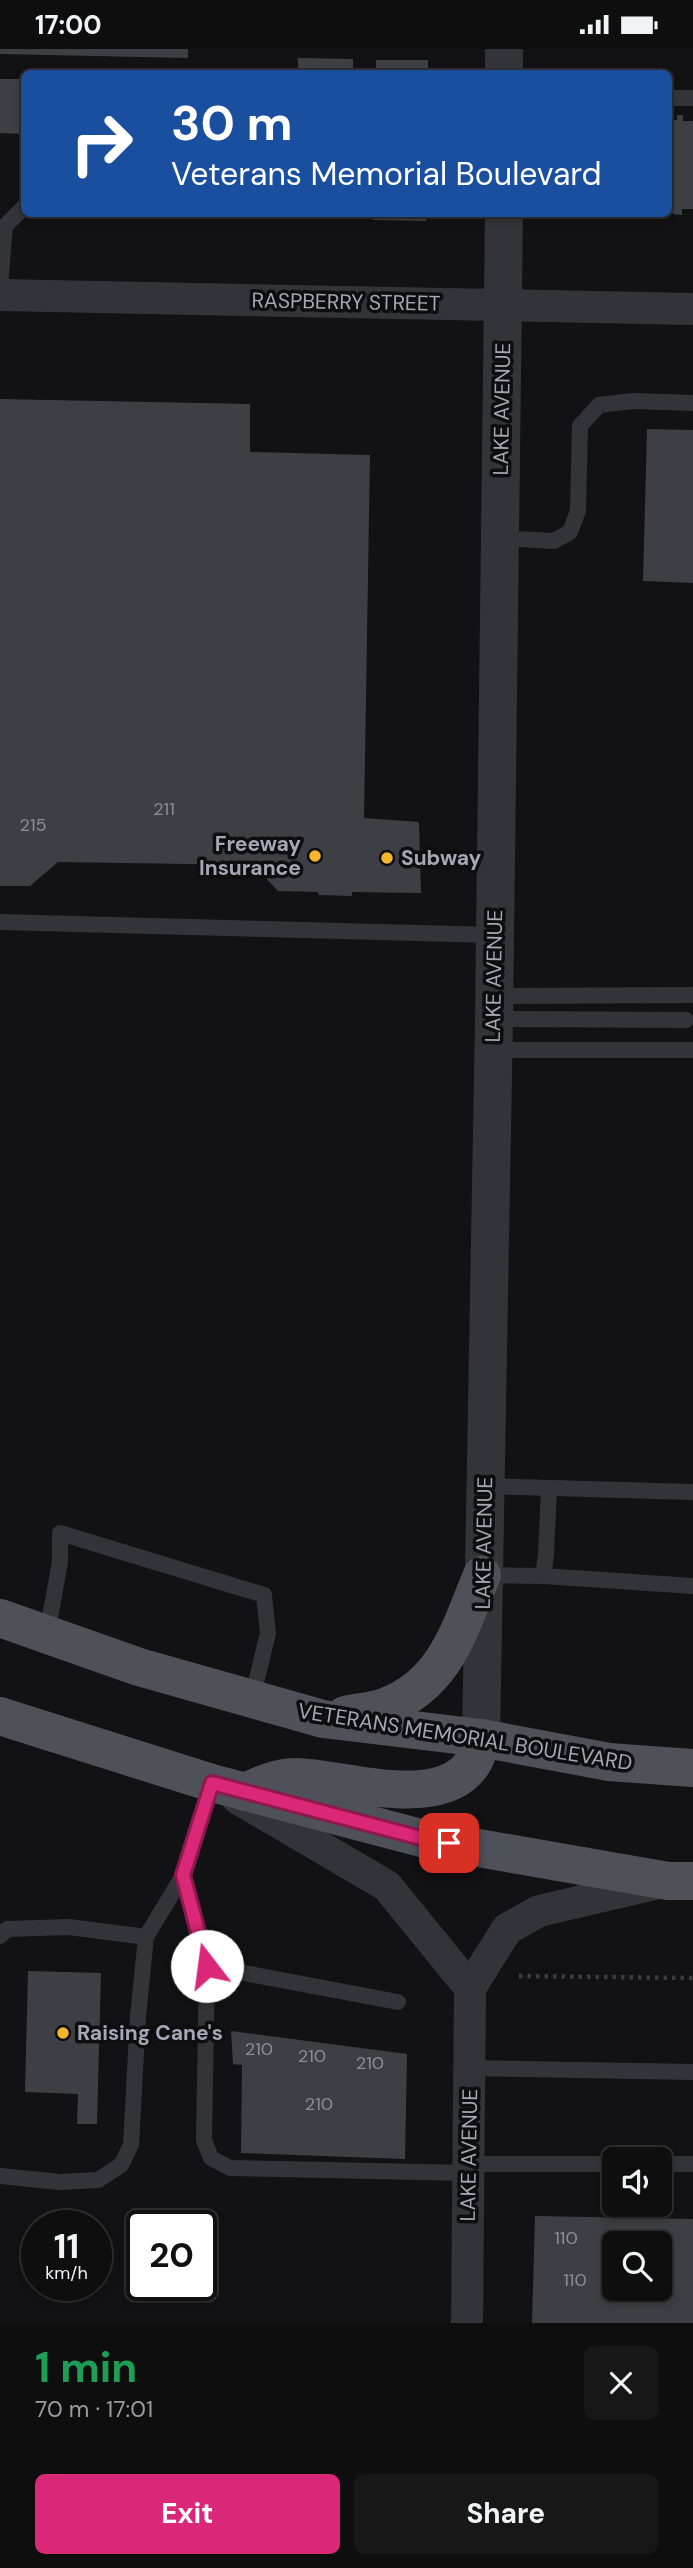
<!DOCTYPE html>
<html lang="en">
<head>
<meta charset="utf-8">
<style>
  :root { --surface:#0e0e0f; --page:#171718; --text:#f1f3f6; --muted:#9b9c9e; --line:#2e2e2f; --accent:#db2777 }
  body { margin:0; font-family:"DM Sans",sans-serif; background:var(--page); color:var(--text); height:100vh; display:flex; flex-direction:column; font-size:26px; white-space:nowrap }
  * { box-sizing:border-box; margin:0 }
  p { font-size:23px; color:var(--muted) }
  .icon { flex:none; width:38px; height:38px; fill:none; stroke:currentColor; stroke-width:2; stroke-linecap:round; stroke-linejoin:round }
  .map { position:relative; height:2274px; overflow:hidden }
  .drawer { display:flex; flex-direction:column; background:var(--surface); flex:1 }
  .drawer>* { flex:none }
  .top-card { position:absolute; left:21px; top:21px; width:651px; height:147px; border-radius:10px; box-shadow:0 4px 10px #0003,0 0 0 2px var(--line); background:#1a4fa0; color:#fff; overflow:hidden }
  .fabs { position:absolute; left:602px; top:2098px; display:grid; gap:14px }
  .fabs a { display:grid; place-items:center; width:70px; height:70px; border-radius:10px; background:var(--surface); box-shadow:0 4px 10px #0003,0 0 0 2px var(--line); font-size:35px }
  .speed { position:absolute; left:21px; top:2161px; display:flex; gap:14px; font-size:35px; font-weight:700; text-align:center }
  .speed>* { display:grid; place-content:center; width:91px; height:91px; border-radius:50%; background:var(--surface); box-shadow:0 4px 10px #0003,0 0 0 2px var(--line); line-height:1 }
  .speed small { font-size:18px; font-weight:400 }
  .speed .limit { border:4px solid #111; border-radius:10px; background:#fff; color:#111 }
  .pin { position:absolute; display:grid; place-items:center; width:60px; height:60px; color:#fff; margin:-30px; border-radius:14px; box-shadow:0 4px 10px #0006 }
  .me { position:absolute; width:77px; margin:-38px; rotate:345deg; stroke-linejoin:round; filter:drop-shadow(0 0 5px #0008) }
  .turn { display:flex; align-items:center; gap:24px; height:147px; padding:0 35px; font-size:32px }
  .turn .icon { width:91px; height:91px; stroke-width:2.5 }
  .turn b { display:block; font-size:49px; line-height:60px }
  .round { display:grid; place-items:center; flex:none; width:74px; height:74px; border-radius:10px; background:var(--page) }
  .headline { display:flex; align-items:center; justify-content:space-between; height:119px; padding:0 35px }
  h1 { font-size:42px; font-weight:700; line-height:52px; color:#1e9e55 }
  .cta { display:flex; gap:14px; margin-top:auto; padding:14px 35px }
  .cta a { flex:1; height:80px; border-radius:10px; background:var(--accent); color:#fff; font-size:28px; font-weight:700; line-height:80px; text-align:center }
  .cta a+a { background:var(--page); color:var(--text) }
  .status { display:flex; justify-content:space-between; align-items:center; height:49px; padding:0 35px; background:var(--surface); direction:ltr }
  .status svg { height:19px; fill:currentColor }
  .map>svg:first-child { display:block }
</style>
</head>
<body>
<div class="status"><b>17:00</b><svg viewBox="0 0 49 12"><path d="M0 12V9h3v3zM5 12V6h3v6zM10 12V3h3v9zM15 12V0h3v12zM26 1h20v11H26zM47 4h2v5h-2z"/></svg></div>
<div class="map">
<svg width="693" height="2274" viewBox="0 0 693 2274">
  <rect width="100%" height="100%" fill="#121214"/>
  <!-- building -->
  <g fill="#3e3f44" fill-rule="evenodd">
    <path d="M0,0H188V9L0,5Z"/>
    <path d="M298,9L353,10V24H298Z"/>
    <rect x="376" y="11" width="52" height="13"/>
    <path d="M0,30H24V85L0,84Z"/>
    <path d="M677,66H683V72H693V160H682V166L673,165V159H668V71H677Z"/>
    <path d="M295,164H350L349,169L295,167Z"/>
    <path d="M373,164H426V172L373,171Z"/>
    <path d="M0,350L250,355V403L370,406L364,769L419,773L421,844L352,843V847L319,846L318,843L278,842L253,816L58,813L30,837H0Z"/>
    <path d="M647,380L693,381V534L643,532Z"/>
    <path d="M28,1922L101,1924L97,2075H77L78,2045L25,2043Z"/>
    <path d="M231,1982L407,2005L405,2110L241,2104L242,2016L233,2015Z"/>
    <path d="M535,2167L693,2170V2274H532ZM614,2194H660V2240H614Z"/>
  </g>
  <g fill="none" stroke-linecap="round" stroke-linejoin="round">
    <!-- path -->
    <path stroke="#393b40" stroke-width="4.5" stroke-dasharray="3.5 5" stroke-linecap="butt" d="M519,1927L693,1929"/>
    <!-- service -->
    <g stroke="#333439" stroke-width="16">
      <path d="M668,49H693"/>
      <path d="M0,237L5,177L24,158"/>
      <path d="M500,489L554,492L570,483L578,462L580,377L599,356L633,352L693,354"/>
      <path d="M0,873L494,886"/>
      <path d="M494,947L693,946"/>
      <path d="M494,970L686,971"/>
      <path d="M493,1001H693"/>
      <path d="M486,1437L693,1443"/>
      <path d="M482,1526L543,1527L693,1537"/>
      <path d="M543,1527L546,1506L549,1439"/>
      <path d="M47,1585L60,1513V1484L264,1546L268,1584L252,1650"/>
      <path d="M183,1826L207,1917L204,2091L211,2109L230,2119L468,2124"/>
      <path d="M0,1887L7,1880L69,1878L146,1888"/>
      <path d="M207,1917L398,1953"/>
      <path d="M469,2019L693,2023"/>
      <path d="M469,2115H614"/>
      <path d="M660,2115H693"/>
      <path d="M0,2127L60,2133L98,2131L121,2116L131,2096L138,1967L146,1888L185,1823L212,1734"/>
    </g>
    <!-- minor -->
    <g stroke="#333439" stroke-width="32">
      <path d="M0,246L693,260"/>
      <path d="M237,1749L387,1837L470,1939"/>
      <path d="M467,2274L470,1939L507,1880L539,1862L659,1834"/>
    </g>
    <!-- tertiary -->
    <g stroke="#333439" stroke-width="38">
      <path d="M504,24V0"/>
      <path d="M481,1689L494,970L504,164"/>
    </g>
    <!-- primary -->
    <g stroke="#4f5158" stroke-width="38">
      <path d="M0,1569L139,1618L323,1670L481,1689L609,1713L693,1719"/>
      <path d="M345,1666C358,1663 375,1662 387,1657C446,1634 460,1579 482,1526"/>
      <path d="M0,1667L212,1734L421,1789L668,1832H693"/>
      <path d="M245,1743C262,1735 278,1728 297,1728C343,1729 446,1765 475,1710C478,1704 479,1696 481,1689"/>
    </g>
  </g>
  <g fill="none" stroke-linecap="round" stroke-linejoin="round">
    <!-- route casing -->
    <g stroke="#8e194d" stroke-width="18">
      <path id="route" d="M207,1917L183,1826L212,1734L421,1789L449,1794"/>
    </g>
    <!-- route -->
    <use href="#route" stroke="#db2777" stroke-width="12"/>
  </g>
  <!-- markers -->
  <g fill="#f2b72d" stroke="#0e0d0f" stroke-width="2.5">
    <circle cx="315" cy="807" r="7"/>
    <circle cx="387" cy="809" r="7"/>
    <circle cx="63" cy="1984" r="7"/>
  </g>
  <g text-anchor="middle" stroke-width="7" stroke-linejoin="round" paint-order="stroke">
    <!-- number labels -->
    <g font-size="18" fill="#8a8e99">
      <text x="164" y="766">211</text>
      <text x="33" y="782">215</text>
      <text x="259" y="2006">210</text>
      <text x="312" y="2013">210</text>
      <text x="370" y="2020">210</text>
      <text x="319" y="2061">210</text>
      <text x="566" y="2195">110</text>
      <text x="575" y="2237">110</text>
    </g>
    <!-- street labels -->
    <g font-size="21" fill="#a4a8b5" stroke="#0e0d0f">
      <text transform="translate(346 253) rotate(1)" y="7">RASPBERRY STREET</text>
      <text transform="translate(502 360) rotate(-89)" y="7">LAKE AVENUE</text>
      <text transform="translate(494 927) rotate(-89)" y="7">LAKE AVENUE</text>
      <text transform="translate(484 1494) rotate(-89)" y="7">LAKE AVENUE</text>
      <text transform="translate(465 1688) rotate(9)" y="7">VETERANS MEMORIAL BOULEVARD</text>
      <text transform="translate(469 2106) rotate(-89)" y="7">LAKE AVENUE</text>
    </g>
    <!-- poi labels -->
    <g font-size="21" font-weight="bold" fill="#a4a8b5" stroke="#0e0d0f" text-anchor="start">
      <text x="301" y="802" text-anchor="end">Freeway<tspan x="301" dy="24">Insurance</tspan></text>
      <text x="401" y="816">Subway</text>
      <text x="77" y="1991">Raising Cane's</text>
    </g>
  </g>
</svg>
<div class="fabs">
<a><svg class="icon" aria-label="sound" viewBox="0 0 24 24"><path d="M4 9h4l5-4v14l-5-4H4zM17 9q2 3 0 6"/></svg></a>
<a><svg class="icon" aria-label="search" viewBox="0 0 24 24"><circle cx="10" cy="10" r="6"/><path d="M15 15l6 6"/></svg></a>
</div>
<div class="speed"><div>11<small>km/h</small></div><div class="limit">20</div></div>
<div class="pin" style="left:449px;top:1794px;background:#d93025"><svg class="icon" aria-label="arrive" viewBox="0 0 24 24"><path d="M6 21V4h12l-3 4 3 4H6"/></svg></div>
<svg class="me" style="left:207px;top:1917px" viewBox="-20 -20 40 40"><circle r="19" fill="#fff"/><path d="M0-13L10 11 0 6-10 11z" fill="#db2777"/></svg>
<div class="top-card">
<div class="turn"><svg class="icon" aria-label="right" viewBox="0 0 24 24"><path d="M7 20v-9h11M14 6l5 5-5 5"/></svg><div><b>30 m</b>Veterans Memorial Boulevard</div></div>
</div>
</div>
<section class="drawer">
<div class="headline"><div><h1>1 min</h1><p>70 m · 17:01</p></div><a class="round"><svg class="icon" aria-label="close" viewBox="0 0 24 24"><path d="M6 6l12 12M18 6L6 18"/></svg></a></div>
<div class="cta"><a>Exit</a><a>Share</a></div>
</section>
</body>
</html>
